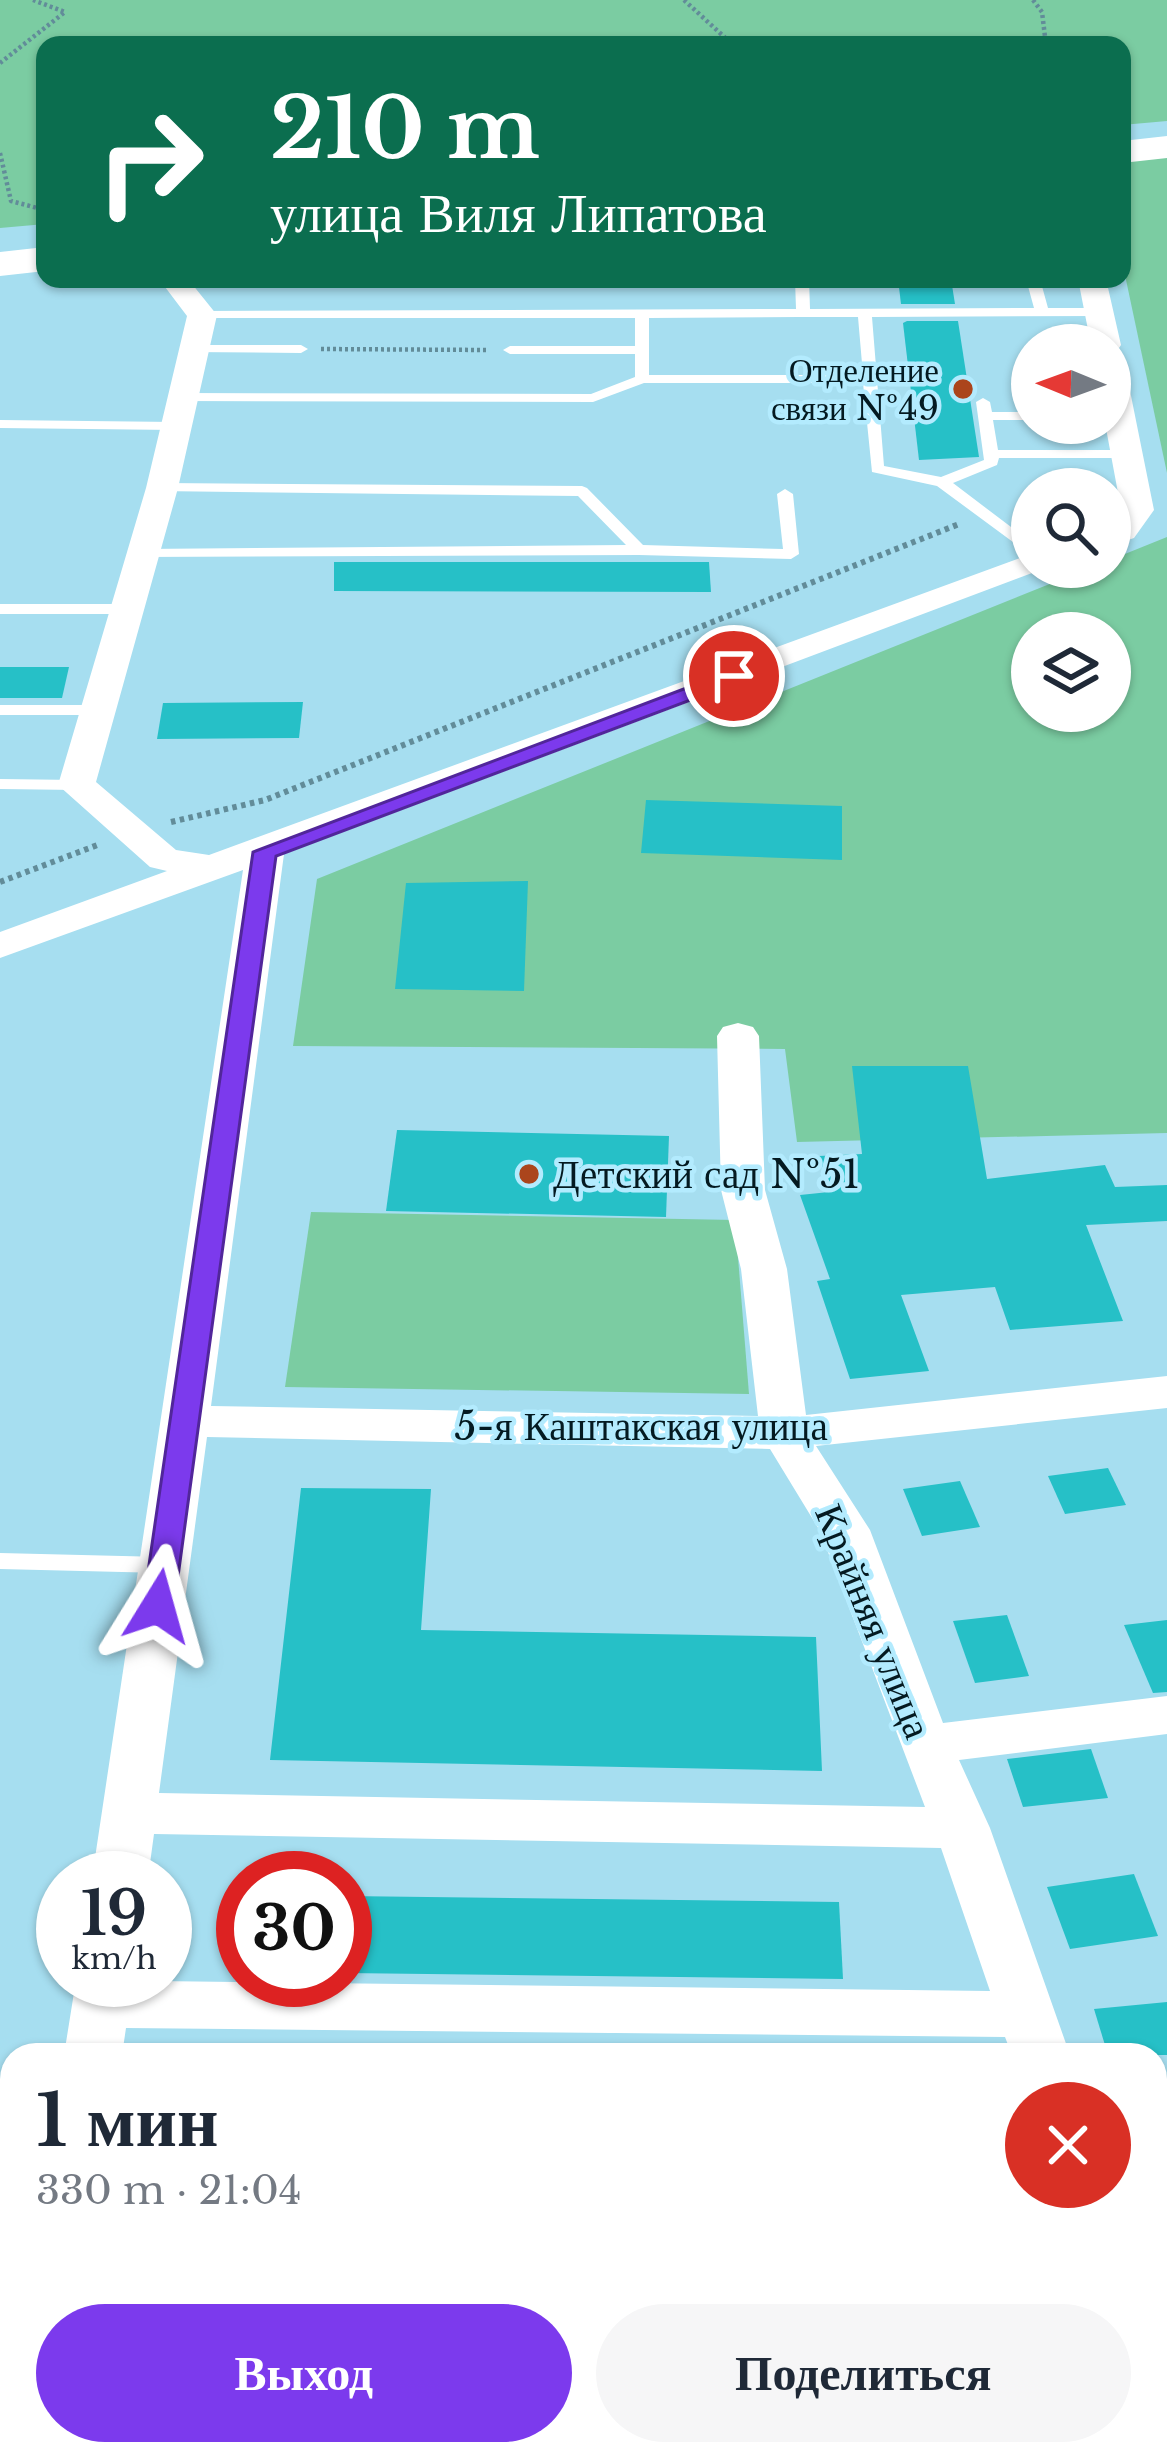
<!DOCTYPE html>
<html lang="ru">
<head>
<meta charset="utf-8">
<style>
  :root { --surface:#fff; --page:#f6f6f7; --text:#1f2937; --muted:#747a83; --accent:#7c3aed }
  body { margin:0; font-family:"Libre Baskerville",serif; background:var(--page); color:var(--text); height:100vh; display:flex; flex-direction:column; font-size:45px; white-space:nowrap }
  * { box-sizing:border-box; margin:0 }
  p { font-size:39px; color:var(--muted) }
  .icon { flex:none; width:66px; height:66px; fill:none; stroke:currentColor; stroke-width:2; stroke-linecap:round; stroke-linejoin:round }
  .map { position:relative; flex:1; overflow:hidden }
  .side { position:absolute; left:0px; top:2043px; width:1167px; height:423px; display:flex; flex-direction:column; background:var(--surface); border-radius:36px 36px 0 0; box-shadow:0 3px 9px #0004 }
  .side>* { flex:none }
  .top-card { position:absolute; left:36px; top:36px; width:1095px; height:252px; border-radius:24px; box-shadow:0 3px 9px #0004; background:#0b6e4f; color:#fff; overflow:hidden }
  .needle { width:78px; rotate:271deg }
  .tools { position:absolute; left:1011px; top:324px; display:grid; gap:24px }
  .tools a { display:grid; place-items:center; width:120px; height:120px; border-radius:50%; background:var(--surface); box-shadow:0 3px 9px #0004; font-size:60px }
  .speed { position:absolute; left:36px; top:1851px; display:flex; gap:24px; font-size:60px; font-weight:700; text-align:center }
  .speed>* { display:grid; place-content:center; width:156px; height:156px; border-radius:50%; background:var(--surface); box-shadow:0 3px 9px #0004; line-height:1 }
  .speed small { font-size:30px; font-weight:400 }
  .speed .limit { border:18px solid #d22; background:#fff; color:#111 }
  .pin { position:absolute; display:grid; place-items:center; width:102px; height:102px; color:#fff; margin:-51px; border:6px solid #fff; border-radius:50%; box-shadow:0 3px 12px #0007 }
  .me { position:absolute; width:132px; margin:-66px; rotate:8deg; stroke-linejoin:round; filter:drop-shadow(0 0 9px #0008) }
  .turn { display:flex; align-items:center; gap:42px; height:252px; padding:0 36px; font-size:54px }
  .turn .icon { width:156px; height:156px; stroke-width:2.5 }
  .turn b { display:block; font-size:84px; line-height:102px }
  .round { display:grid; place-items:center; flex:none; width:126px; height:126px; border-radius:63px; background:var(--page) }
  .head { display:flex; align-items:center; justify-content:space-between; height:204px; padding:0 36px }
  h1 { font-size:72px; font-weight:700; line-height:90px }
  .action { display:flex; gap:24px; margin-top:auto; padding:24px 36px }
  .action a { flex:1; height:138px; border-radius:72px; background:var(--accent); color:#fff; font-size:48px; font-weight:700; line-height:138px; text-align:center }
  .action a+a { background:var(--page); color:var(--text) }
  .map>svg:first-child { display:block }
</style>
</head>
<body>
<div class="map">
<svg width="1167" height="2464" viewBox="0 0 1167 2464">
  <rect width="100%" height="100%" fill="#a6def0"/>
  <!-- green -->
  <g fill="#7bcca2" fill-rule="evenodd">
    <path d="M0,0H1167V121L1122,125V45H45V224L0,228Z"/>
    <path d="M1167,157V473L1122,261V160Z"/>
    <path d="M1167,537V1133L797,1142L785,1049L293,1046L317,879L1092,567H1110V560ZM1032,633H1110V711H1032Z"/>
    <path d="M311,1212L735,1220L749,1394L285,1387Z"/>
  </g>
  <!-- building -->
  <g fill="#26c0c7">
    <path d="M898,279H951L955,304H901Z"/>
    <path d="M907,321H958L979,457L919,460L903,323Z"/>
    <path d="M334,562H709L711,592L334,591Z"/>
    <path d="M0,667H69L62,698H0Z"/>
    <path d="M303,702L299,738L157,739L163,703Z"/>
    <path d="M646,800L842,806V860L641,853Z"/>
    <path d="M528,881L524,991L395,989L406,883Z"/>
    <path d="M852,1066H968L987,1179L1105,1165L1115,1187L1167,1185V1221L1086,1225L1123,1321L1010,1330L995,1287L901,1295L929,1371L850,1379L817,1281L830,1279L800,1195L829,1192L819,1156L862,1154Z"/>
    <path d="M397,1130L669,1136L666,1217L386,1211Z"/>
    <path d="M1108,1468L1126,1505L1065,1514L1048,1476Z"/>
    <path d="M960,1481L980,1527L922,1536L903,1489Z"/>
    <path d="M301,1488L431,1489L421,1630L816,1637L822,1771L270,1760Z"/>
    <path d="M1007,1615L1029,1676L975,1683L953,1621Z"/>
    <path d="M1167,1620V1692L1153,1693L1124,1625Z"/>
    <path d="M1091,1749L1108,1798L1023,1807L1007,1759Z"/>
    <path d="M1134,1874L1158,1936L1070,1949L1047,1887Z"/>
    <path d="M345,1896L839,1902L843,1979L345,1973Z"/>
    <path d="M1167,2002V2055H1108L1094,2009Z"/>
  </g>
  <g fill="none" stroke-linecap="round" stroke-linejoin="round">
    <!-- path-far1 -->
    <g stroke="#628c99" stroke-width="4.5" stroke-dasharray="3 3" stroke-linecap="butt">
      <path d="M684,0L733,45"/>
      <path d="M1033,0L1042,12L1046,45"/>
      <path d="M0,63L65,12L33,0"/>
      <path d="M0,153L11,201L45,210"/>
      <path d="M321,349L486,350"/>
    </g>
    <!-- path -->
    <g stroke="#628c99" stroke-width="6" stroke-dasharray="4.5 4.5" stroke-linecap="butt">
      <path d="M171,822L265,800L959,524"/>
      <path d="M0,882L100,844"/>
    </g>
    <!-- service -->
    <g fill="#fff" fill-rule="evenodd">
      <path d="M795,279H809L810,309L1034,308L1026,279H1040L1048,308H1099L1106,312L1099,316L872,317L884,466L941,477L984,460L976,402L983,398L990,402L992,412H1032V420H993L998,450H1129L1136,454L1129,458H999L997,465L953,483L1032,543V556L937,486L872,472L863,383H644L593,402L181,401L174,397L181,393L591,394L635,377V354H510L503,350L510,346H635V318H197L195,315L202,311L796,309ZM798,317H858L863,375H649V318Z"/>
      <path d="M193,345H301L308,349L301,353L188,352V346Z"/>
      <path d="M0,420L175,422L182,426L175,430L0,428Z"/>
      <path d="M162,483L582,486L587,488L643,545L783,549L777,494L785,489L793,494L799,554L791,559L639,555L136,557V551L142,549L626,545L578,496L157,491L154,488Z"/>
      <path d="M0,604H124L132,609L124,614H0Z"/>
      <path d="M0,705H97L105,710L97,715H0Z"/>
      <path d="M0,779L77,780L86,785L77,790L0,789Z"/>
      <path d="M0,1553L163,1557L171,1559L175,1565L171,1571L163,1573L0,1569Z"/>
      <rect x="0" y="2097" width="12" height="22"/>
    </g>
    <!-- minor -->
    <g fill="#fff" fill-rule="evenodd">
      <path d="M159,279H188L217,315L178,488L96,782L176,850L209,855L1020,558L1032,555V567H1048L284,854L211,1406L758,1416L741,1269L721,1190L717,1036L723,1027L738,1023L753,1027L759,1036L765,1190L787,1269L806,1415L1167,1376V1408L816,1446L870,1530L943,1723L1167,1696V1734L959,1760L990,1828L1070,2055H1012L1005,2037L126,2028L122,2055H64L76,1980L990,1991L941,1848L154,1834L148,1878H92L243,870L0,958V932L167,871L150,867L58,785L146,488L187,316ZM207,1437L770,1449L820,1531L925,1807L159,1793Z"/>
      <path d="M1078,279H1106L1121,345L1117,351L1110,353V345H1091Z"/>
      <path d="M1110,357L1125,366L1154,510L1134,538L1110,546V524L1121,509L1105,423H1110Z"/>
      <path d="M1167,2221V2273L1155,2275V2223Z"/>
      <path d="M1155,2371L1167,2376V2464H1143L1138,2454H1155Z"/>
      <path d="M12,2432V2454H66L65,2464H0Z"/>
    </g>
    <!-- secondary -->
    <g fill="#fff" fill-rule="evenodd">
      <path d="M1167,136V158L1122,163V141Z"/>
      <path d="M45,247V271L0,276V252Z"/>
    </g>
  </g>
  <!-- route -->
  <path fill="#7c3aed" stroke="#51269a" stroke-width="3" d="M734,670L745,676L741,681L276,856L174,1606L169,1614H147L143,1606L253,852Z"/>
  <!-- markers -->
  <g fill="#ab451c" stroke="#b3ebfe" stroke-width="4.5">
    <circle cx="963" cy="389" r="12"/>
    <circle cx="529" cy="1174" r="12"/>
  </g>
  <g text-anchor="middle" stroke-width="9" stroke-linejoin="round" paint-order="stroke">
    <!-- far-poi labels -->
    <g font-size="33" fill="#041a21" stroke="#b3ebfe" text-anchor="end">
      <text x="939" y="382">Отделение<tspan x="939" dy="38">связи №49</tspan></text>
    </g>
    <!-- poi labels -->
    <g font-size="39" fill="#041a21" stroke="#b3ebfe" text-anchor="start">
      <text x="553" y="1188">Детский сад №51</text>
    </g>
    <!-- street labels -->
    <g font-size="39" fill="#041a21" stroke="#b3ebfe">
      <text x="641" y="1440">5-я Каштакская улица</text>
      <text transform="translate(874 1621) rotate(68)" y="14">Крайняя улица</text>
    </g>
  </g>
</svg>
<div class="tools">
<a><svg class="needle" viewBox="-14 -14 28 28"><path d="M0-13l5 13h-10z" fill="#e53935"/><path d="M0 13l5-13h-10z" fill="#747a83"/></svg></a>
<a><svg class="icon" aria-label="search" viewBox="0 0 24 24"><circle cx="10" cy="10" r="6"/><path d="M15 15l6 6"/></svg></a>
<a><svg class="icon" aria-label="layers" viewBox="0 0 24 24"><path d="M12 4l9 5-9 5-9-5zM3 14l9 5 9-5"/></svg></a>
</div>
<div class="speed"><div>19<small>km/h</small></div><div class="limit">30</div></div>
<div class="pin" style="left:734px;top:676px;background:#d93025"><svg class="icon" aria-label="arrive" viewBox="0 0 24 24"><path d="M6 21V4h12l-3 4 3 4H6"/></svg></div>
<svg class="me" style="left:158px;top:1606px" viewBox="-20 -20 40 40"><path d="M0-17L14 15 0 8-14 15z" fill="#7c3aed" stroke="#fff" stroke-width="4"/></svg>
<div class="top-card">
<div class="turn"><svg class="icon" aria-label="right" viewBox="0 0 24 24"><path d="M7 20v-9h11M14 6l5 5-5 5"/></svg><div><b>210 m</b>улица Виля Липатова</div></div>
</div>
<section class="side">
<div class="head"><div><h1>1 мин</h1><p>330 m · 21:04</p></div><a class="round" style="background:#d93025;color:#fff"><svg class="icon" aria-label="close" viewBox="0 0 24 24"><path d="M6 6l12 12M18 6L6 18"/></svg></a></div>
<div class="action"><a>Выход</a><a>Поделиться</a></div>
</section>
</div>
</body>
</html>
